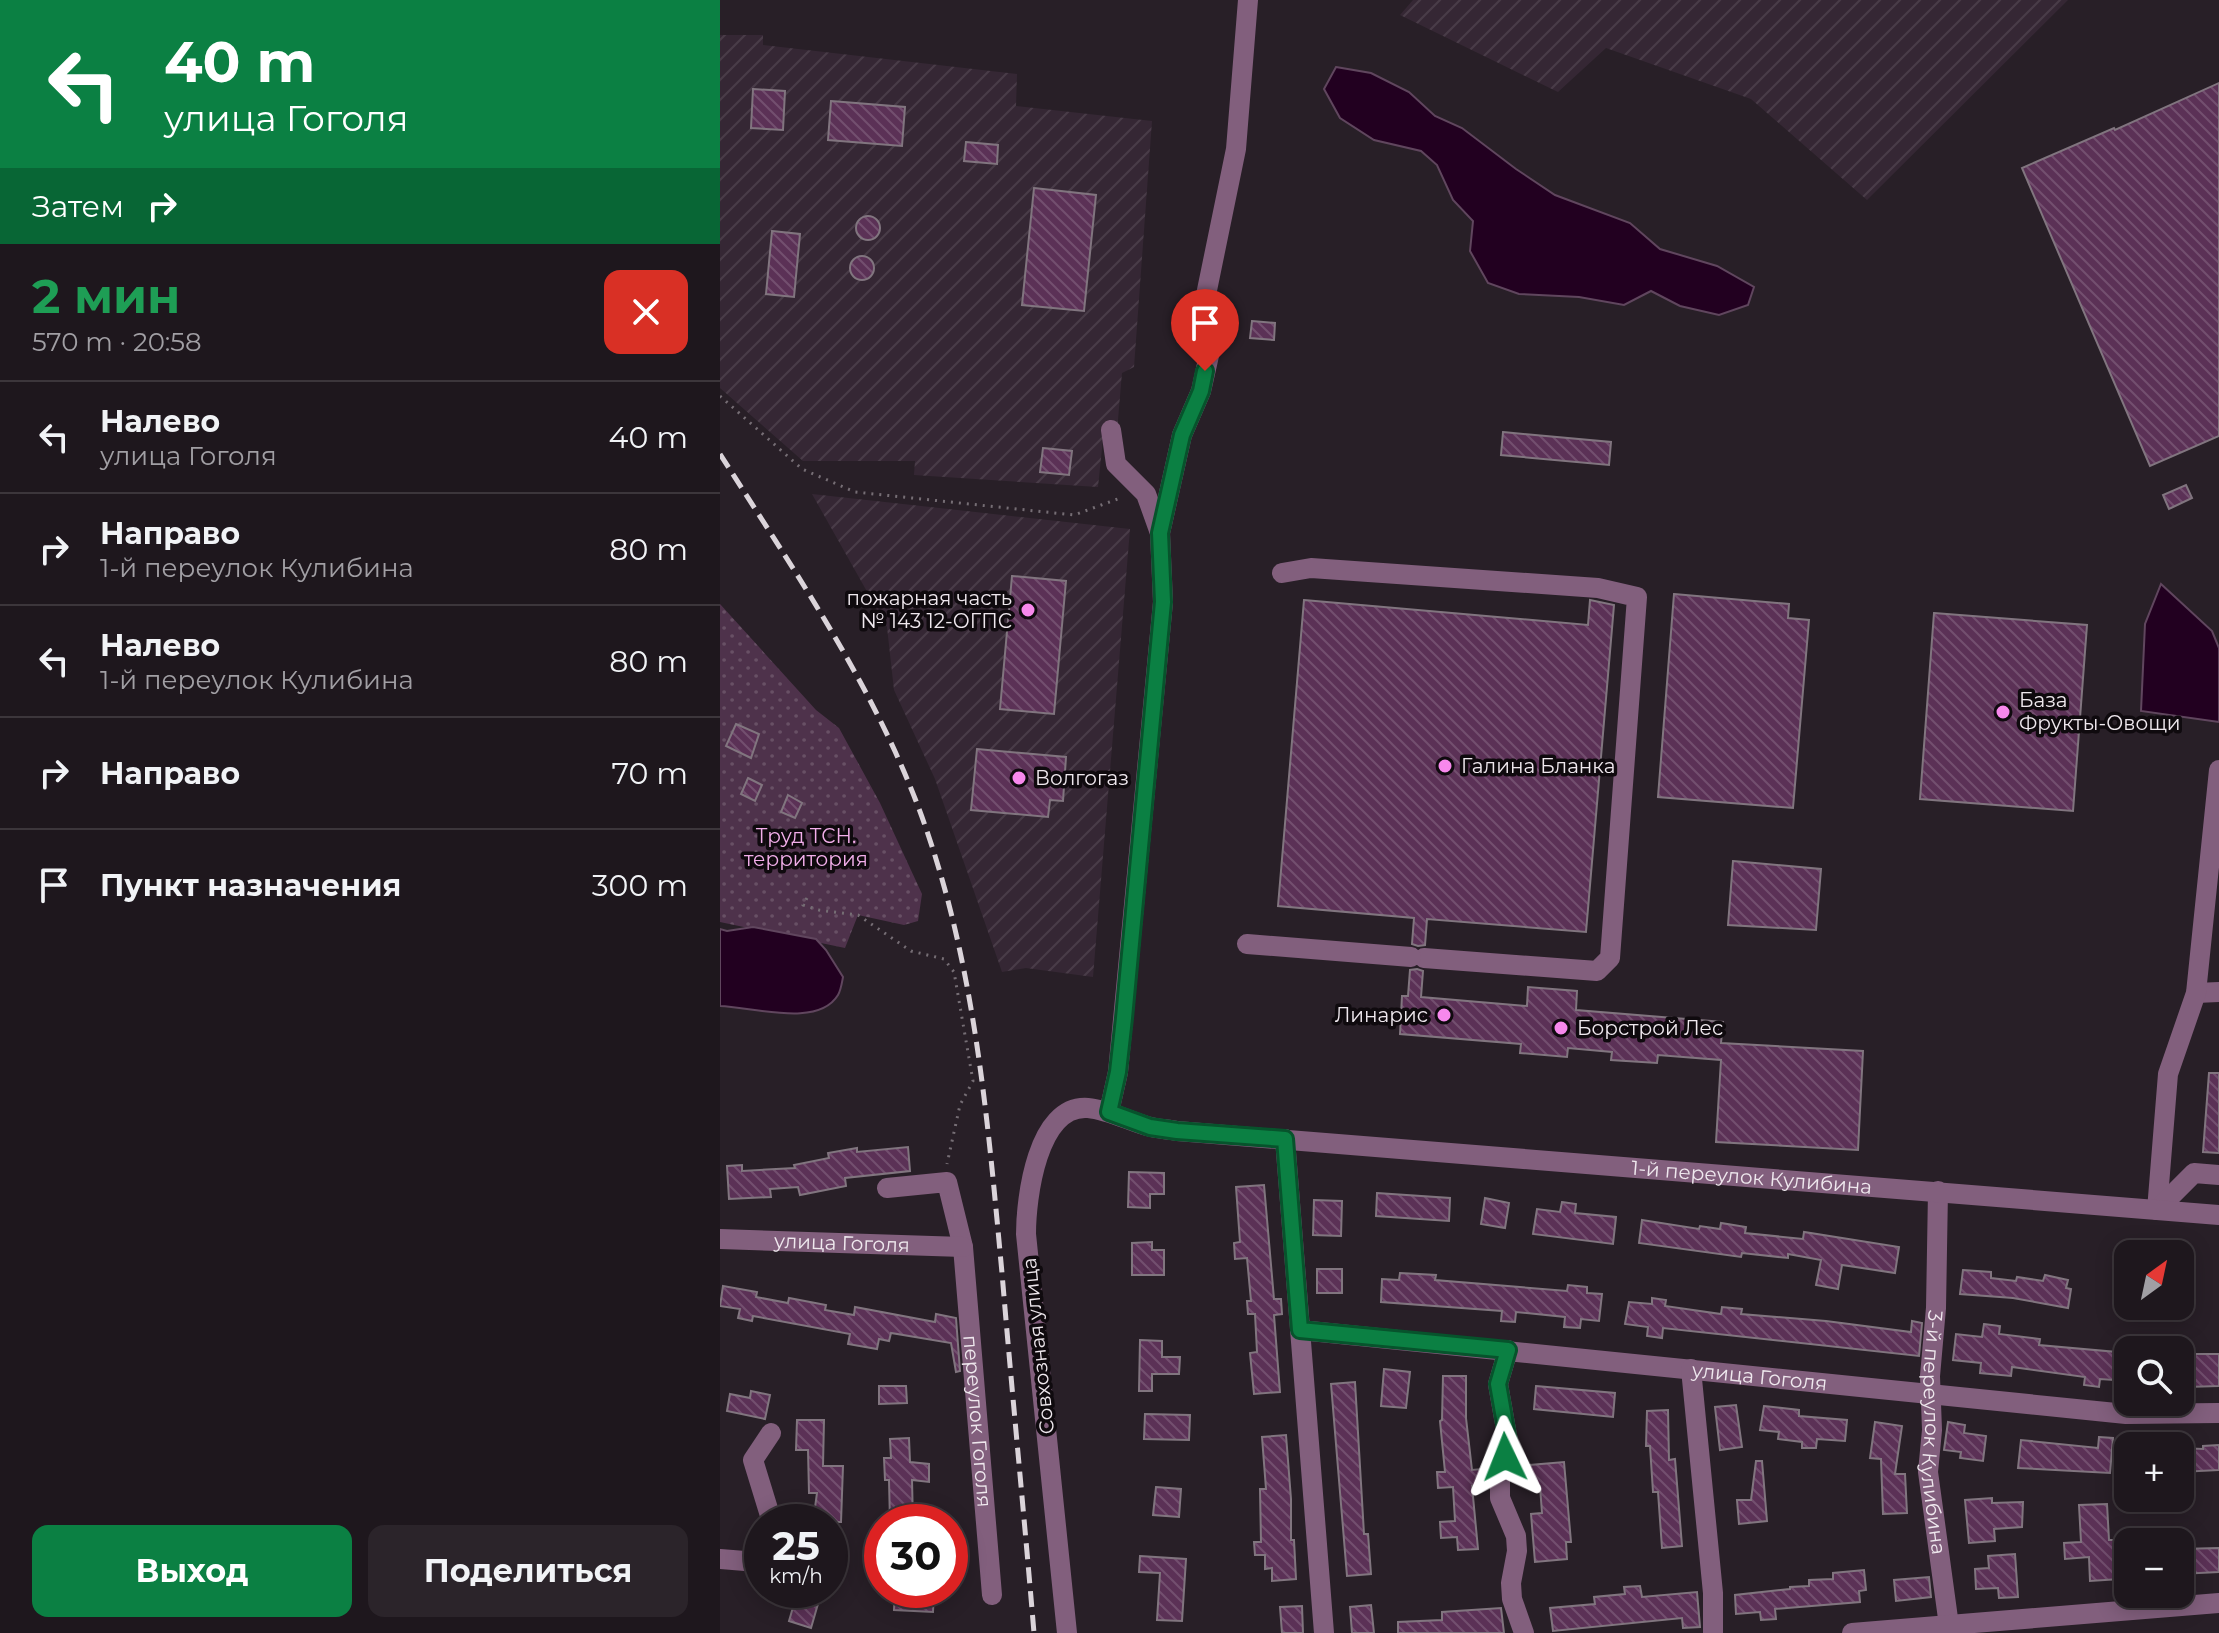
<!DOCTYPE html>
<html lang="ru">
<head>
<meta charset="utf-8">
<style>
  :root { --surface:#1e171d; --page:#2b242a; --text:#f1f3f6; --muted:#a19fa4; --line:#3c363b; --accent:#0b8043 }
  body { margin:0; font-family:Montserrat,sans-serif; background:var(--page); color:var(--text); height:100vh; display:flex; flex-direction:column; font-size:30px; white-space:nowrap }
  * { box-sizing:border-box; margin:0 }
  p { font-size:26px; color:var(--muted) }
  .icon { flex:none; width:44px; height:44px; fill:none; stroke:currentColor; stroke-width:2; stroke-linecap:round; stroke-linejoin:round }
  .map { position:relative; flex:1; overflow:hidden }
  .side { display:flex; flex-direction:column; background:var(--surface); width:720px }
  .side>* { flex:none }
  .hud { background:#0b8043; color:#fff; overflow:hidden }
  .needle { width:52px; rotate:33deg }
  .tools { position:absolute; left:1394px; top:1240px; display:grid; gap:16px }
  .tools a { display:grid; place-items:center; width:80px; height:80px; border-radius:16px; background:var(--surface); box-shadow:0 4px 20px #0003,0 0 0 2px var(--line); font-size:40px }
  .speed { position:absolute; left:24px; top:1504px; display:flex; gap:16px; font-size:40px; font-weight:700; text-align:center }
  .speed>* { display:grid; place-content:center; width:104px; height:104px; border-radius:50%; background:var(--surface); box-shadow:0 4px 20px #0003,0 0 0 2px var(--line); line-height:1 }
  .speed small { font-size:20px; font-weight:400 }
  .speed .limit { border:12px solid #d22; background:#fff; color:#111 }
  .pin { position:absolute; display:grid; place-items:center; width:68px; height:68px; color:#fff; margin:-82px -34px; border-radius:50% 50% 50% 0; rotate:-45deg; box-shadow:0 0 8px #0007 }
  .pin .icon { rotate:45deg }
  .me { position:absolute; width:88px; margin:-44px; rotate:358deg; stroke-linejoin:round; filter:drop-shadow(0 0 6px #0008) }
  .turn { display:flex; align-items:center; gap:28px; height:168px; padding:0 32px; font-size:36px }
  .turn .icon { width:104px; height:104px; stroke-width:2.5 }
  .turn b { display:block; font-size:56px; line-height:68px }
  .then { display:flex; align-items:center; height:76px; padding:0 32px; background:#0003; gap:16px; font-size:30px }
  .round { display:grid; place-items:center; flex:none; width:84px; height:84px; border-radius:16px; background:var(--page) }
  .overview { display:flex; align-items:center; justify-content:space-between; height:136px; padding:0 32px }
  h1 { font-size:48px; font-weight:700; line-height:60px; color:#1e9e55 }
  .cta { display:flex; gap:16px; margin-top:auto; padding:16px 32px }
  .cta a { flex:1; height:92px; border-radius:16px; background:var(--accent); color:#fff; font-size:32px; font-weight:700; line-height:92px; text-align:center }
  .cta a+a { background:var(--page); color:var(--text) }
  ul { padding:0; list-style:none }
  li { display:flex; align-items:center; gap:24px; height:112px; padding:0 32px; border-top:2px solid var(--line) }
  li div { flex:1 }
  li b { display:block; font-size:30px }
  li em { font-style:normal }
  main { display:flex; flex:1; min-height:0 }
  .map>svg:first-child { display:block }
</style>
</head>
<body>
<main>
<section class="side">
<div class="hud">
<div class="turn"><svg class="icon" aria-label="left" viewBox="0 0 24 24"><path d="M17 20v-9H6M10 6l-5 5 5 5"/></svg><div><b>40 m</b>улица Гоголя</div></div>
<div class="then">Затем<svg class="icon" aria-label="right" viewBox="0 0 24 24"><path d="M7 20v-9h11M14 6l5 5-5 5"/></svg></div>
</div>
<div class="overview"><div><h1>2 мин</h1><p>570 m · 20:58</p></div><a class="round" style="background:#d93025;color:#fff"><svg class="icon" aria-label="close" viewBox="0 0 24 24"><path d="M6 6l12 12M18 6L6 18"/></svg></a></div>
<ul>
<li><svg class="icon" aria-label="left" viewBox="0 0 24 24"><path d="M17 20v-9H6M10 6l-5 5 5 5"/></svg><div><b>Налево</b><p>улица Гоголя</p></div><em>40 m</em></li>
<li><svg class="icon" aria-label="right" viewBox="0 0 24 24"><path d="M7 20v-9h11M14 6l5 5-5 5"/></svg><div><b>Направо</b><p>1-й переулок Кулибина</p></div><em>80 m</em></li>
<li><svg class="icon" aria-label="left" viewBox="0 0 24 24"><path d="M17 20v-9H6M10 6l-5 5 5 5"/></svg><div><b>Налево</b><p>1-й переулок Кулибина</p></div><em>80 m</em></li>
<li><svg class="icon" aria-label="right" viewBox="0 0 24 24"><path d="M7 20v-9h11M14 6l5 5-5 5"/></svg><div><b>Направо</b></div><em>70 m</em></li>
<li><svg class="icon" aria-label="arrive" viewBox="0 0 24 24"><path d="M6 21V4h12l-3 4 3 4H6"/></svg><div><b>Пункт назначения</b></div><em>300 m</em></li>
</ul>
<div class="cta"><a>Выход</a><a>Поделиться</a></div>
</section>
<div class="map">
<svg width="1499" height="1633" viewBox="0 0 1499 1633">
  <defs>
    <pattern id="industrial-furrows" width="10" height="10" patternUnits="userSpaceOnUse" patternTransform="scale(2)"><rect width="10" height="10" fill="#352734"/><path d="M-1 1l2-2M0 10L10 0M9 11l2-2" fill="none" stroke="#493c48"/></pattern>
    <pattern id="grass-dots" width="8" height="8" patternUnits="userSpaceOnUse" patternTransform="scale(2)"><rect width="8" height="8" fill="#4e324b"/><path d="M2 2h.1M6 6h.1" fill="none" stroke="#685065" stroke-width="1.8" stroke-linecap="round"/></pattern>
    <pattern id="building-back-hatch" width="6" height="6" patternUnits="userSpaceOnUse" patternTransform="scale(2)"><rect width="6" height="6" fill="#5b3156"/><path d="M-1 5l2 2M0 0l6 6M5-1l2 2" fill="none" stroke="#734f6f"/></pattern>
  </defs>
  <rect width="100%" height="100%" fill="#281f27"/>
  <!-- industrial -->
  <g fill="url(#industrial-furrows)">
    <path d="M693,0H1348L1147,200L1031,99L886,48L838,92L680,15Z"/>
    <path d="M0,35H43V45L297,74L296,106L432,121L414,367L402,373L397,431L384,429L378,487L194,475L195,461H83L0,388Z"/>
    <path d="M92,494L410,529L373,977L306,968L282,972L215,779L174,690L167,627Z"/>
  </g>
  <!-- grass -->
  <path fill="url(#grass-dots)" d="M0,604L96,710L119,728L160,803L202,894L198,921L184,925L138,915L125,948L0,922Z"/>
  <!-- water -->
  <g fill="#220020" stroke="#60465e" stroke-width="2">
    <path d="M616,67L651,73L689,92L715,116L742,128L796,169L835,195L910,223L940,249L997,266L1034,287L1028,305L999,315L960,306L931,291L904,305L859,297L799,294L768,283L750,251L753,221L733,200L717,165L701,151L654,140L620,118L604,89Z"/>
    <path d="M1441,584L1492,631L1499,648V722L1421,711L1425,624Z"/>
    <path d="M33,927L96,939L106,950L123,977C122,982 121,990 118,995C98,1028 33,1007 0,1006V929L7,931Z"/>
  </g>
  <!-- building -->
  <g fill="url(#building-back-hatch)" stroke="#81757f" stroke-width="2">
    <path d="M1499,83V436L1430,466L1302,168L1394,128L1395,130Z"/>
    <path d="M33,89L65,91L63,130L31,128Z"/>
    <path d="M111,101L185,107L182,146L108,140Z"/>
    <path d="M246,142L278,145L277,164L244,161Z"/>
    <path d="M314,188L376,195L364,311L302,305Z"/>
    <circle cx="148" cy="228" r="12"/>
    <path d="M52,231L80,234L74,297L46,294Z"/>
    <circle cx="142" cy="268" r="12"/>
    <path d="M532,321L555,323L554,340L530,338Z"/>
    <path d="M783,432L891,442L889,465L781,455Z"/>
    <path d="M323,448L352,451L349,475L320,472Z"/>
    <path d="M1466,485L1472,498L1449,509L1443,495Z"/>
    <path d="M292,576L346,581L334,714L280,709Z"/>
    <path d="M954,594L1069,604L1068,618L1089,620L1073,808L938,797Z"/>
    <path d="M584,600L868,625L870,600L894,605L866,932L707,919L705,945L698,946L692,944L694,918L558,906Z"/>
    <path d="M1214,613L1367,625L1353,811L1200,799Z"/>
    <path d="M16,724L39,734L31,758L6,746Z"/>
    <path d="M257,749L346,757L343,801L330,800L328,817L251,810Z"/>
    <path d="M28,778L42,785L35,801L21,794Z"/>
    <path d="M68,795L82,803L75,818L61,812Z"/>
    <path d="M1013,861L1101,869L1096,930L1008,925Z"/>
    <path d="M697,969L703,971L701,997L807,1006L808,987L857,991L856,1010L1003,1022L1001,1043L1143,1051L1138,1150L996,1142L1001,1060L938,1055L937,1063L891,1060L892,1052L848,1048L847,1057L800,1053L801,1044L680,1034L682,996H688L690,970Z"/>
    <path d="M1489,1073H1499V1153L1483,1152Z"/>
    <path d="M188,1147L190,1171L125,1178L126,1186L80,1195L78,1187L50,1189L51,1197L9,1199L7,1166L22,1165V1171L75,1168L74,1165L109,1158L108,1153L137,1148V1152Z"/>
    <path d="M409,1172L444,1173V1194H430V1208L408,1207Z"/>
    <path d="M544,1185L554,1299H561L562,1314L554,1315L560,1392L534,1394L530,1353L537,1352L535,1314H528L527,1301H531L527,1258L515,1259L514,1243L520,1242L516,1187Z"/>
    <path d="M657,1193L730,1198L729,1221L656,1216Z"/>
    <path d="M765,1198L789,1203L785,1228L761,1224Z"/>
    <path d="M594,1200L622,1201L621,1236L593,1235Z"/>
    <path d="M842,1202L856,1204L855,1213L896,1217L893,1244L813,1234L817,1209L840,1212Z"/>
    <path d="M922,1220L979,1229L980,1226L1000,1229L1001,1223L1026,1227L1025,1233L1083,1239L1084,1232L1179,1247L1175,1273L1122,1265L1118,1289L1096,1285L1101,1260L1068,1254V1258L1022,1253L1021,1257L919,1243Z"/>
    <path d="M432,1242V1250H444V1275H412V1243Z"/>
    <rect x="597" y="1269" width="25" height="24"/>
    <path d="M1243,1270L1271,1272V1278L1296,1281L1297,1277L1323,1281L1325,1275L1348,1280L1346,1288L1351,1289L1348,1308L1293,1298L1240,1294Z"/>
    <path d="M680,1273L716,1275L715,1280L847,1291L848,1285L867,1287V1293L882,1294L879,1321L861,1319L860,1328L844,1327L845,1317L796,1312L795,1322L781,1321L782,1311L661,1302L662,1279L679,1280Z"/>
    <path d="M3,1286L37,1292L36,1297L68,1303L69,1298L106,1305L105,1310L134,1315L135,1307L215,1322L216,1314L236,1318L240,1371L236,1372L231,1343L171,1333L169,1341L159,1339L157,1349L128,1344L130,1334L33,1316L32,1321L18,1318L20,1309L0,1306Z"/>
    <path d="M932,1298L946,1300L945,1306L1001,1314L1002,1307L1022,1309L1021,1314L1106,1321L1191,1332L1192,1321L1202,1323L1199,1356L943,1328L942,1338L927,1336L928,1327L905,1324L909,1302L932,1304Z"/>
    <path d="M1264,1324L1280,1326L1279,1334L1320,1339L1319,1345L1408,1353V1381L1380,1379L1379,1387L1364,1385L1365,1377L1292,1367L1291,1376L1260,1373L1261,1363L1233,1360L1236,1334L1262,1337Z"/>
    <path d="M420,1340L442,1341V1357H460L459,1374H432V1391H419Z"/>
    <path d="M1460,1354H1499V1386L1467,1387V1381H1460Z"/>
    <path d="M664,1369L690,1372L686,1408L661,1406Z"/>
    <path d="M723,1376H746V1418L752,1470L762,1469L763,1485L752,1486L758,1549L738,1550L737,1537L721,1538L720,1522L735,1521L733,1487L718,1488L717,1472H725L720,1421L722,1420Z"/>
    <path d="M635,1382L644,1534H648L651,1574L627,1576L611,1384Z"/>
    <path d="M159,1386H186L187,1403L159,1404Z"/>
    <path d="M816,1386L895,1393L893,1417L814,1409Z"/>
    <path d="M31,1391L50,1395L45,1419L7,1411L10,1394L30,1398Z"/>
    <path d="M1016,1405L1022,1447L1000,1450L995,1407Z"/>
    <path d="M1044,1406L1079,1410V1416L1127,1420L1125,1441L1097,1439L1096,1448H1082V1442L1058,1439L1059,1432L1040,1430Z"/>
    <path d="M948,1410L949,1460L955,1459L962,1546L942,1548L938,1492H933L930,1446H926L927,1411Z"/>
    <path d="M425,1414L470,1415L469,1440L424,1439Z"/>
    <path d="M77,1420H104L103,1466H123L121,1522H93L97,1493H89L88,1450H76Z"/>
    <path d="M1155,1422L1182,1426L1175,1474H1185L1187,1513L1163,1514L1161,1459L1150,1458Z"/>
    <path d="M1228,1422L1245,1425L1244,1433L1266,1436L1263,1461L1240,1458L1241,1452L1224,1450Z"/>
    <path d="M566,1435L571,1499V1540H574L576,1579L552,1581V1568L545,1569V1555H535L534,1542H541L540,1489H546L542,1437Z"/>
    <path d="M1379,1437L1393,1438L1390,1473L1298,1468L1301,1440L1378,1448Z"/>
    <path d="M189,1438L190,1462L209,1464V1482L192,1480L193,1522H170L169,1480H165L164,1458H171L170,1439Z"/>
    <path d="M1499,1445V1470L1460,1472V1448L1483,1449V1446Z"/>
    <path d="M1036,1461H1042L1047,1521L1019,1524L1017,1500H1031Z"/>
    <path d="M844,1462L851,1542H846L847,1559L815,1562L811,1514L822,1513L820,1486L812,1487L810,1465Z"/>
    <path d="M436,1487L461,1489L459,1517L433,1515Z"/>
    <path d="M1272,1498V1503L1303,1502L1302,1527L1274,1529L1275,1541L1249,1543L1245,1500Z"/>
    <path d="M1387,1504L1389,1540H1397L1400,1579L1370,1581L1369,1557L1345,1559L1344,1543L1361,1542L1359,1505Z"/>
    <path d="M1499,1548V1572L1460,1574V1549Z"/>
    <path d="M1295,1554L1298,1597L1279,1598L1278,1588L1256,1589L1255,1569L1269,1568L1268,1556Z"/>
    <path d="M420,1556L466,1559L462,1621L437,1620L440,1573L419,1572Z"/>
    <path d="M1144,1570L1146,1590L1139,1591L1140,1602L1055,1609L1056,1619L1041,1620L1040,1612L1016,1614L1015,1595L1070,1589V1587L1089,1586V1580L1113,1579V1573Z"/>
    <path d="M1209,1577L1211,1597L1176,1601L1174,1580Z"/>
    <path d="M920,1586L922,1597L977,1592L980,1627L963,1628L962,1618L833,1631L830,1608L875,1604L874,1597L905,1594L904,1587Z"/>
    <path d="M78,1590H102L91,1628L69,1621Z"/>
    <path d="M175,1590H214L213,1612L174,1610Z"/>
    <path d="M651,1605L654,1633H632L630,1607Z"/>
    <path d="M582,1606L583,1633H562L560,1607Z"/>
    <path d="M781,1608L784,1633H678V1622L722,1620V1612Z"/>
  </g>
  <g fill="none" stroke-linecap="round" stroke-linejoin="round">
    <!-- path -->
    <g stroke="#766e75" stroke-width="3" stroke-dasharray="2 6" stroke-linecap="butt">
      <path d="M0,396L82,469L135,492L354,515L403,497"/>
      <path d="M87,898L83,905L99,910L138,915L191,951L224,959L234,972L253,1081L240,1105L227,1164"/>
    </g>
    <!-- minor -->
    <g stroke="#825f7d" stroke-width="20">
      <path d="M391,430L396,464L426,494L440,533"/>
      <path d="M562,573L591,568L878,588L917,597L890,958L877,971L704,958"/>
      <path d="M527,944L691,957"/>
      <path d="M1476,993L1499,992"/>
      <path d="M389,1112L398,1072L443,602L440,533L462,435L481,391L490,351L486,295L516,149L528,0"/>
      <path d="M565,1139L604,1633"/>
      <path id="s1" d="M167,1188L227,1182L243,1247L272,1595"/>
      <path id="s2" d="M1218,1191L1216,1308L1210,1376L1212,1430L1208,1472L1230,1633"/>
      <path d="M1437,1210L1448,1074L1476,993L1499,770"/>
      <path d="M1437,1210L1474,1173L1499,1175"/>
      <path id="s3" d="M0,1239L243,1247"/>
      <path id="s4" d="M580,1330L1406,1414L1499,1413"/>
      <path d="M788,1350L778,1384L788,1441L780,1480V1498L796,1536L797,1551L791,1583L792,1599L804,1633"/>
      <path d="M971,1369L993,1593V1633"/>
      <path d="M51,1433L33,1460L52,1522"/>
      <path d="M0,1559L37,1562L42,1558"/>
      <path id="s5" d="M347,1633L306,1234C306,1199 317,1104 368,1108C388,1110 407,1120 427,1126C437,1129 447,1129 457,1131L1499,1215"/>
      <path d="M1132,1633L1499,1603"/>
    </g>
    <!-- rail -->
    <path stroke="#dbd4da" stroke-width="5" stroke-dasharray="16 8" stroke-linecap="butt" d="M0,454C71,566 148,677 196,801C254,952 267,1113 282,1273C292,1393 304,1513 314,1633"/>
  </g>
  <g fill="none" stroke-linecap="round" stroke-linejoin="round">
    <!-- route casing -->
    <g stroke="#07532c" stroke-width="20">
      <path id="route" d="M485,371L481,391L462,435L440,533L443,602L404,1018L398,1072L389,1112L430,1127L457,1131L565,1139L580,1330L788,1350L778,1384L788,1441L785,1457"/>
    </g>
    <!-- route -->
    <use href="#route" stroke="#0b8043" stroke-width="14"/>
  </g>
  <!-- markers -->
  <g fill="#f788ec" stroke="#0f0a0e" stroke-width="3">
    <circle cx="308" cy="610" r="8"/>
    <circle cx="1283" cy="712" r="8"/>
    <circle cx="725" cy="766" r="8"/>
    <circle cx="299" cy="778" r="8"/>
    <circle cx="724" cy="1015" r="8"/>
    <circle cx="841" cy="1028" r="8"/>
  </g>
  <g text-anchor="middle" stroke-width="7" stroke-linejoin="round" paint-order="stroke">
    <!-- poi labels -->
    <g font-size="20" fill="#efe8ee" stroke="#0f0a0e" text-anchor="start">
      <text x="292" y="605" text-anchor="end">пожарная часть<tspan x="292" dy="23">№ 143 12-ОГПС</tspan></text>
      <text x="1299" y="707">База<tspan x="1299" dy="23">Фрукты-Овощи</tspan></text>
      <text x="741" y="773">Галина Бланка</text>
      <text x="315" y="785">Волгогаз</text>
      <text x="708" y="1022" text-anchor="end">Линарис</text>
      <text x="857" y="1035">Борстрой Лес</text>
    </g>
    <!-- park labels -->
    <g font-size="20" fill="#f3afeb" stroke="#0f0a0e">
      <text x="86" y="843">Труд ТСН.<tspan x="86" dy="23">территория</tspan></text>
    </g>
    <!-- street labels -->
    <g font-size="20" fill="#efe8ee" stroke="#0f0a0e">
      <text dy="7" stroke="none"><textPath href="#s5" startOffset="1224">1-й переулок Кулибина</textPath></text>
      <text dy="7" stroke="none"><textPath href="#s3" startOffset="122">улица Гоголя</textPath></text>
      <text transform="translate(318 1346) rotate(-96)" y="7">Совхозная улица</text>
      <text dy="7" stroke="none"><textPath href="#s4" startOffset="462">улица Гоголя</textPath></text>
      <text dy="7" stroke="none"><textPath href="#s1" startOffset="302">переулок Гоголя</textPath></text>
      <text dy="7" stroke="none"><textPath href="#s2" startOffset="242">3-й переулок Кулибина</textPath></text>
    </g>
  </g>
</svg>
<div class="tools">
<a><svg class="needle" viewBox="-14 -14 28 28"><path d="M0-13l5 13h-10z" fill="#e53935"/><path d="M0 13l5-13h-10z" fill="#a19fa4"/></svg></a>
<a><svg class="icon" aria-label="search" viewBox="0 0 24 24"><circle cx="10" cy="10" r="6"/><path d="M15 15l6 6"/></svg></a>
<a>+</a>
<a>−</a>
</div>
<div class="speed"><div>25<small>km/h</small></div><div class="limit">30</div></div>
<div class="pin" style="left:485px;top:371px;background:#d93025"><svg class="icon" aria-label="arrive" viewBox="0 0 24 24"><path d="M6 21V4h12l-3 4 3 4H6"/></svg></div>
<svg class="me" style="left:785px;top:1457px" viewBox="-20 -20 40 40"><path d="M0-17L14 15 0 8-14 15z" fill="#0b8043" stroke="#fff" stroke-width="4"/></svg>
</div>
</main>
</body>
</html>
